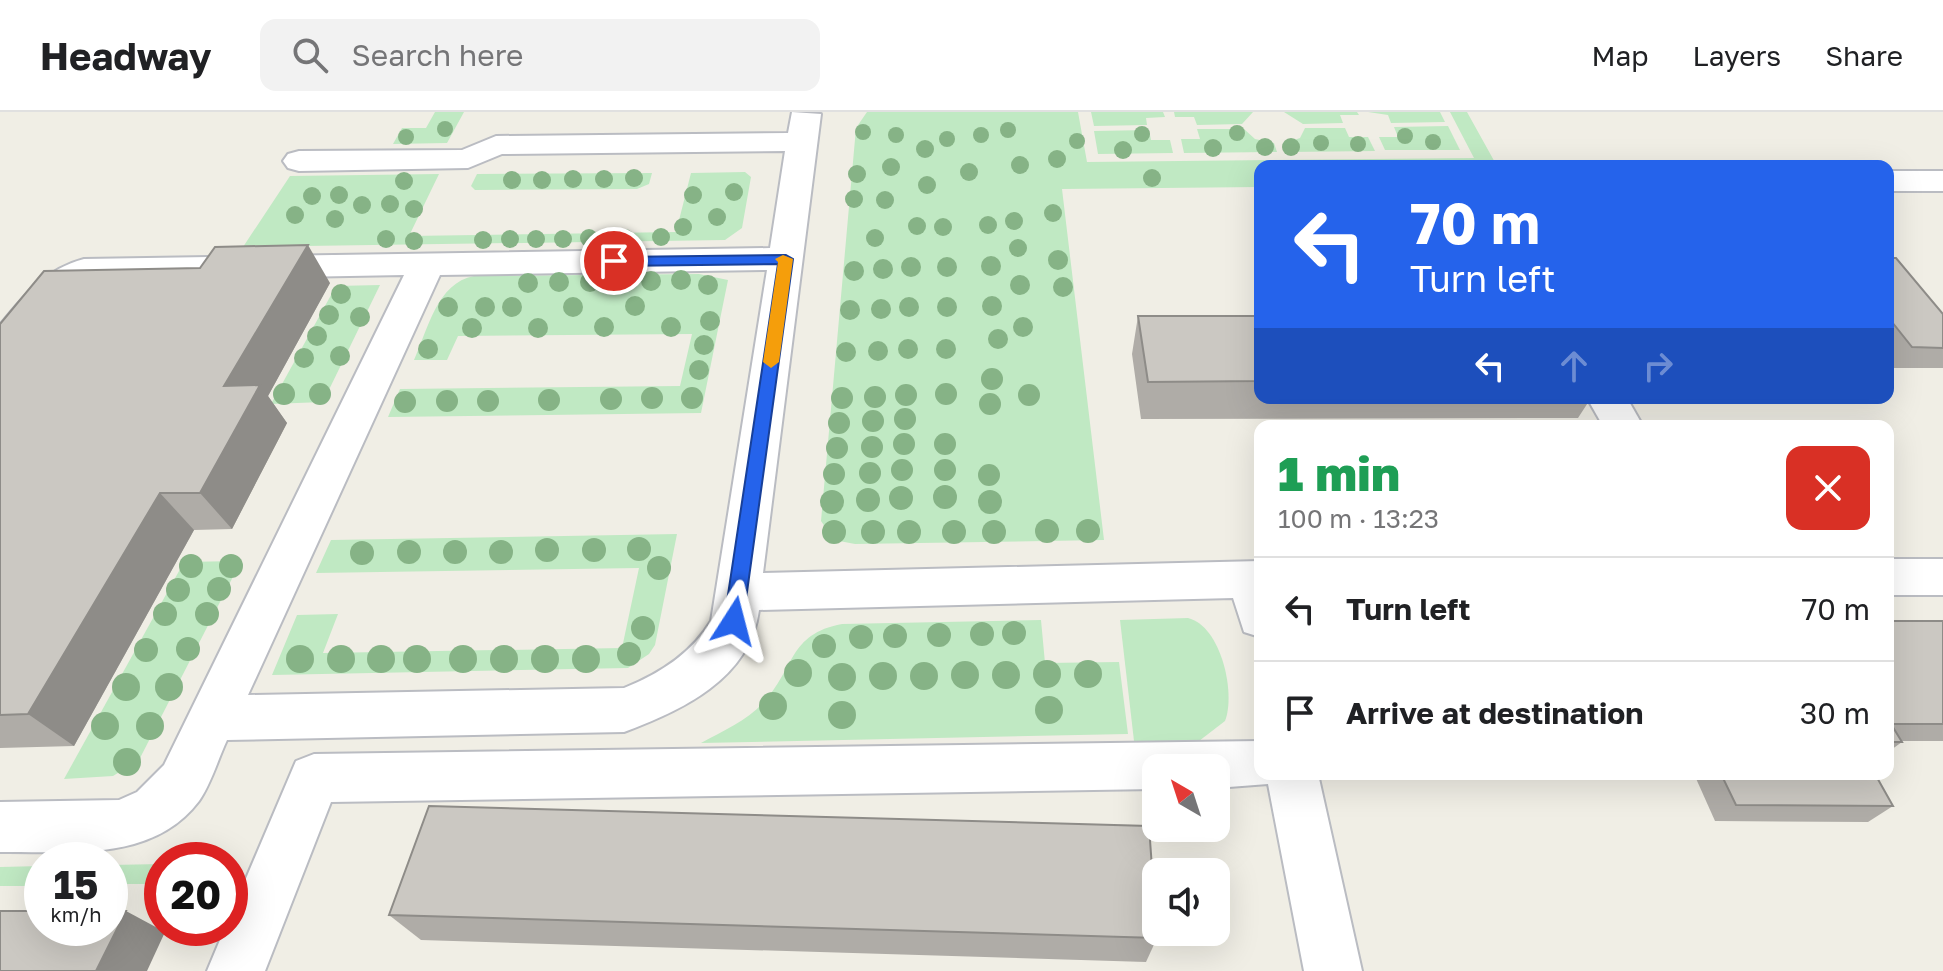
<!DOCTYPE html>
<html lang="en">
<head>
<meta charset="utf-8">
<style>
  :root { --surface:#fff; --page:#f2f2f2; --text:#202124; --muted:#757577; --line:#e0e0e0 }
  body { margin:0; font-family:"Golos Text",sans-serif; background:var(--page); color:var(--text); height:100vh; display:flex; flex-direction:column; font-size:30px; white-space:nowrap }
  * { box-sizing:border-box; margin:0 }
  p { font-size:26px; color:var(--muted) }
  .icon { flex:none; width:44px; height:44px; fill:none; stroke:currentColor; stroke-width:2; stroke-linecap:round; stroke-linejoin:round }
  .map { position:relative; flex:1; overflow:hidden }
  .drawer { position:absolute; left:1254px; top:308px; width:640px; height:360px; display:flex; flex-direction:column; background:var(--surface); border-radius:16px; box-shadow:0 8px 32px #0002 }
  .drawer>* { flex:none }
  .hud { position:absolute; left:1254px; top:48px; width:640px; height:244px; border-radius:16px; box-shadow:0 8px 32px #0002; background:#2563eb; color:#fff; overflow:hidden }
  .needle { width:52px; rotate:321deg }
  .tools { position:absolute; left:1142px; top:642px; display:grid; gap:16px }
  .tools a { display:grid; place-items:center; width:88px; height:88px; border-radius:16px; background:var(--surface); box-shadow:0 8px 32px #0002; font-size:40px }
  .speed { position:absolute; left:24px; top:730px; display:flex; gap:16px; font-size:40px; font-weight:700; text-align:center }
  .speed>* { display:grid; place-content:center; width:104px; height:104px; border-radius:50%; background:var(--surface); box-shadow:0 8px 32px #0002; line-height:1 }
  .speed small { font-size:20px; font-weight:400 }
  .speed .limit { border:12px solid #d22; background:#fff; color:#111 }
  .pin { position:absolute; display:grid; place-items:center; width:68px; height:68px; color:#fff; margin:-34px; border:4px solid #fff; border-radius:50%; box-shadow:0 2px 8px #0007 }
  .me { position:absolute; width:88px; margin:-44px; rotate:9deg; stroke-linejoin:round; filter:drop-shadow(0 0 6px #0008) }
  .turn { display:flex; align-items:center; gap:28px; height:168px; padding:0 24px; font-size:36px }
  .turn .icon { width:104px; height:104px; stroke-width:2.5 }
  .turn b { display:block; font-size:56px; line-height:68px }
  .lanes { display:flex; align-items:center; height:76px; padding:0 24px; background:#0003; justify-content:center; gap:40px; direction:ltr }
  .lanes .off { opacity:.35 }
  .round { display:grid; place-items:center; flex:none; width:84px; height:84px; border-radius:16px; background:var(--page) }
  .summary { display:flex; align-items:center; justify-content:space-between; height:136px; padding:0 24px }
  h1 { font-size:48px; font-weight:800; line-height:60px; color:#1e9e55 }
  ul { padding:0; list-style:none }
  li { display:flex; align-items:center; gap:24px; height:104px; padding:0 24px; border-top:2px solid var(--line) }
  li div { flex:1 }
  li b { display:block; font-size:30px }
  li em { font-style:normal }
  header { display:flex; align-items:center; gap:48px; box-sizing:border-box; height:112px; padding:0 40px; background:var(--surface); border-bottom:2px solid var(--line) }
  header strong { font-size:38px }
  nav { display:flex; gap:44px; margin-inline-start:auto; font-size:28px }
  .search { width:560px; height:72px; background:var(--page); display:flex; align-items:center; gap:20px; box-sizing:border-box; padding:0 28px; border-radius:16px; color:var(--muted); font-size:30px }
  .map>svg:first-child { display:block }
</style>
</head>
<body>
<header>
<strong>Headway</strong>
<div class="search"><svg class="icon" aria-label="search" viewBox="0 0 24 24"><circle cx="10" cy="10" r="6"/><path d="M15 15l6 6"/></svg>Search here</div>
<nav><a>Map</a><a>Layers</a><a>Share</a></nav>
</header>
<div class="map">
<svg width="1943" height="859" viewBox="0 0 1943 859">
  <rect width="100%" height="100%" fill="#f0eee5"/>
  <!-- green -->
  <g fill="#c0e9c3">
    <path d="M435,0H464L447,31L393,32L402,16H426Z"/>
    <path d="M1078,0L1087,50L1474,46L1450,0H1467L1497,54H1260V75L1062,77L1104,428L855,432L834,428L821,409L856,16L867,0Z"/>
    <path d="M1091,0H1163L1165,5L1146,6L1147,13L1094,14Z"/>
    <path d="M1174,0H1253L1242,12L1197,13L1194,5H1175Z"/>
    <path d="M1284,0H1357L1359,3H1340L1343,11L1303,12Z"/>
    <path d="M1368,0H1440L1445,10L1391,11L1388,3Z"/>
    <path d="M1448,14L1460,38H1385L1379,25H1398L1394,15Z"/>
    <path d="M1305,16H1345L1349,25H1368L1375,39L1288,40L1285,31L1300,26Z"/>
    <path d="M1197,17H1244L1255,27L1274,31L1277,40L1184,41L1181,27H1200Z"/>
    <path d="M1149,18L1151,28H1170L1173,41L1098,42L1094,19Z"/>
    <path d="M745,60L751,65L742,116L725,128L243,135L290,64L439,62L409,124L676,120L691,61Z"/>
    <path d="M652,61L649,72L637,77L475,78L471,74L477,62Z"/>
    <path d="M699,162L728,168L701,301L388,305L400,277L680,274L692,222L458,224L447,248H414C428,217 437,171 474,164Z"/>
    <path d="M380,173L323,290L271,292L336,174Z"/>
    <path d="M677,422L655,533L649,542L628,556L272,563L297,503L338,502L323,541L622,536L639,456L316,461L331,428Z"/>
    <path d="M237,449L239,453L139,648L113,664L64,667L184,450Z"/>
    <path d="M1188,506C1221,514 1236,581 1225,609L1199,629H1134L1120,508Z"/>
    <path d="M1041,508L1045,551L1119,550L1128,622L701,631C723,619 746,609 763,591C795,557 788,522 842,512Z"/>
    <path d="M162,752V772H110V753Z"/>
    <path d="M42,754V774H0V755Z"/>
  </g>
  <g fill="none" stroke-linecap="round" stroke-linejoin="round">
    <!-- minor casing -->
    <g stroke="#babcc2" stroke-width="4">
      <g id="minor">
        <path d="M792,0L821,2L763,461L1260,449V525L1244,520L1233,486L759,498C750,567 681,599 624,620L227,628C218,647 211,672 199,689C152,751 69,739 0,740V690L119,688L137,680L164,653L404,163L89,169C51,186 31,242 0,251V213C24,183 46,157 84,147L770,136L785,39L502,42L468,56L299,59L288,56L283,49L288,42L299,39L462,38L496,24L788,21ZM767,158L711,509C691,542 659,562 624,576L248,583L440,163Z"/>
        <rect x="1888" y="59" width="55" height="20"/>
        <path d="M1587,286H1627L1643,314H1603Z"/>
        <rect x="1888" y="447" width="55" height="36"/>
        <path d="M1260,629V662H1318L1362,859H1304L1268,672L1216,676V656H1156V677L331,690L265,859H207L225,816H230V804L296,649L314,642Z"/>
      </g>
    </g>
    <!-- minor -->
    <use href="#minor" fill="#fff" fill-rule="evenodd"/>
  </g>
  <!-- trees -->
  <g fill="#86b386">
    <circle cx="445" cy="17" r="8"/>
    <circle cx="1008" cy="18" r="8"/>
    <circle cx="863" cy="20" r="8"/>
    <circle cx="1237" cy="21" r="8"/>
    <circle cx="1142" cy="22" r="8"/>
    <circle cx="896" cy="23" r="8"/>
    <circle cx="981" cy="23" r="8"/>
    <circle cx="1405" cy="24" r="8"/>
    <circle cx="406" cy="25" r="8"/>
    <circle cx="947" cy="27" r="8"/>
    <circle cx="1077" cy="29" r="8"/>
    <circle cx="1433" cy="30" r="8"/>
    <circle cx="1321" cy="31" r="8"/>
    <circle cx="1358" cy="32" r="8"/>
    <circle cx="1265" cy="35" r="9"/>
    <circle cx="1291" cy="35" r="9"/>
    <circle cx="1213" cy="36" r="9"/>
    <circle cx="925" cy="37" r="9"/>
    <circle cx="1123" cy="38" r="9"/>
    <circle cx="1057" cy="47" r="9"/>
    <circle cx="1020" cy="53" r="9"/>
    <circle cx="891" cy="55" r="9"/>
    <circle cx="969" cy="60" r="9"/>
    <circle cx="857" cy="62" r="9"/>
    <circle cx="634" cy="66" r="9"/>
    <circle cx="1152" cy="66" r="9"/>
    <circle cx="573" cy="67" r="9"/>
    <circle cx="604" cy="67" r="9"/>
    <circle cx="512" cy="68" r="9"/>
    <circle cx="542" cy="68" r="9"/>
    <circle cx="404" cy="69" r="9"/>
    <circle cx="927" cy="73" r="9"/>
    <circle cx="734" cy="80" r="9"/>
    <circle cx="339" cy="83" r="9"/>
    <circle cx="693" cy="83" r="9"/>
    <circle cx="312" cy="84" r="9"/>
    <circle cx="854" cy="87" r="9"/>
    <circle cx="885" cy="88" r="9"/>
    <circle cx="390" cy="92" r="9"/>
    <circle cx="362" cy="93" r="9"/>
    <circle cx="414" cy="97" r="9"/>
    <circle cx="1053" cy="101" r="9"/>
    <circle cx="295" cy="103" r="9"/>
    <circle cx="717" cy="105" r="9"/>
    <circle cx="335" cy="107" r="9"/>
    <circle cx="1014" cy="109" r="9"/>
    <circle cx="988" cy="113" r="9"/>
    <circle cx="917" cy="114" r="9"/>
    <circle cx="683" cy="115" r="9"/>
    <circle cx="943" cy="115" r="9"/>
    <circle cx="661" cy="125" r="9"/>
    <circle cx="589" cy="126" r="9"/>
    <circle cx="625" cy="126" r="9"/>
    <circle cx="875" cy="126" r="9"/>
    <circle cx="386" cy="127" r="9"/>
    <circle cx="510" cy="127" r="9"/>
    <circle cx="536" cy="127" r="9"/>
    <circle cx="563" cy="127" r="9"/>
    <circle cx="483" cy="128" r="9"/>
    <circle cx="414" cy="129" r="9"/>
    <circle cx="1018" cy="136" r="9"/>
    <circle cx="1058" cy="148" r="10"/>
    <circle cx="991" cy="154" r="10"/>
    <circle cx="911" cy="155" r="10"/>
    <circle cx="947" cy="155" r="10"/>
    <circle cx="883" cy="157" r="10"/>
    <circle cx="854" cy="159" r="10"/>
    <circle cx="681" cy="168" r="10"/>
    <circle cx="620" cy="169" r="10"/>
    <circle cx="651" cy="169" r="10"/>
    <circle cx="559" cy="170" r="10"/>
    <circle cx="590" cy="170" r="10"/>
    <circle cx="528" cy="171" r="10"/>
    <circle cx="708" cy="173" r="10"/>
    <circle cx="1020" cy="173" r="10"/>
    <circle cx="1063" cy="175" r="10"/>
    <circle cx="341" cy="182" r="10"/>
    <circle cx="635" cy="194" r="10"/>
    <circle cx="992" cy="194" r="10"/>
    <circle cx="448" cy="195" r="10"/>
    <circle cx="485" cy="195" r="10"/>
    <circle cx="512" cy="195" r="10"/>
    <circle cx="573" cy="195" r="10"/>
    <circle cx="909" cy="195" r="10"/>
    <circle cx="947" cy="195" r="10"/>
    <circle cx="881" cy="197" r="10"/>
    <circle cx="850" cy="198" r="10"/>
    <circle cx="329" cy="203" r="10"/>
    <circle cx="360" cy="205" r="10"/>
    <circle cx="710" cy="209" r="10"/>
    <circle cx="604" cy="215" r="10"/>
    <circle cx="671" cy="215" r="10"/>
    <circle cx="1023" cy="215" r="10"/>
    <circle cx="472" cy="216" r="10"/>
    <circle cx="538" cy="216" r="10"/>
    <circle cx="317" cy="224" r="10"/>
    <circle cx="998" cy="227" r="10"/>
    <circle cx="704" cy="233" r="10"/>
    <circle cx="428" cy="237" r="10"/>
    <circle cx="908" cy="237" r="10"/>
    <circle cx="946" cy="237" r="10"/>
    <circle cx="878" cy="239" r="10"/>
    <circle cx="846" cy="240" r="10"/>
    <circle cx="340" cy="244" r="10"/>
    <circle cx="304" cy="246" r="10"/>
    <circle cx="699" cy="258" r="10"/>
    <circle cx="992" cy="267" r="11"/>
    <circle cx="284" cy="282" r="11"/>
    <circle cx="320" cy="282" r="11"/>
    <circle cx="946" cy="282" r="11"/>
    <circle cx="906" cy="283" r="11"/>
    <circle cx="1029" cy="283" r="11"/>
    <circle cx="875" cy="285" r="11"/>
    <circle cx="652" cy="286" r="11"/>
    <circle cx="692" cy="286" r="11"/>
    <circle cx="842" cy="286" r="11"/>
    <circle cx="611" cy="287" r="11"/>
    <circle cx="549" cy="288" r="11"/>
    <circle cx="447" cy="289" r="11"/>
    <circle cx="488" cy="289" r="11"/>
    <circle cx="405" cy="290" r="11"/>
    <circle cx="990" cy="292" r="11"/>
    <circle cx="905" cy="307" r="11"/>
    <circle cx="873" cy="309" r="11"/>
    <circle cx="839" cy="311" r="11"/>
    <circle cx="904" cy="332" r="11"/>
    <circle cx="945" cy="332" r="11"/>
    <circle cx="872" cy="335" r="11"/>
    <circle cx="837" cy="336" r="11"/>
    <circle cx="902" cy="358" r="11"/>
    <circle cx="945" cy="358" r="11"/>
    <circle cx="870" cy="361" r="11"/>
    <circle cx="834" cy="362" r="11"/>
    <circle cx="989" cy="363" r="11"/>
    <circle cx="945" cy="385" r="12"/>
    <circle cx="901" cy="386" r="12"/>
    <circle cx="868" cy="388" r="12"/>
    <circle cx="832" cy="390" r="12"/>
    <circle cx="990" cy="390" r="12"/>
    <circle cx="1047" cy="419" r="12"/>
    <circle cx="1088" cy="419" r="12"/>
    <circle cx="834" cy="420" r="12"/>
    <circle cx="873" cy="420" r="12"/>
    <circle cx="909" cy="420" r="12"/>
    <circle cx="954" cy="420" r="12"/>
    <circle cx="994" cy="420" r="12"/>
    <circle cx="639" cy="437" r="12"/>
    <circle cx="547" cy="438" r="12"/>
    <circle cx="594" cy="438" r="12"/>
    <circle cx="409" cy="440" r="12"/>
    <circle cx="455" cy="440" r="12"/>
    <circle cx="501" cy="440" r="12"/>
    <circle cx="362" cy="441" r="12"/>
    <circle cx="191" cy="454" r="12"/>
    <circle cx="231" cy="454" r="12"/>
    <circle cx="659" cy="456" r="12"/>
    <circle cx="219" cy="477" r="12"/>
    <circle cx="178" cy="478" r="12"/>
    <circle cx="165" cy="502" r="12"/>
    <circle cx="207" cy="502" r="12"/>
    <circle cx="643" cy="516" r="12"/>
    <circle cx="1014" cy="521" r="12"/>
    <circle cx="982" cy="522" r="12"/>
    <circle cx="939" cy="523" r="12"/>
    <circle cx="895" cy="524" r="12"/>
    <circle cx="861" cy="525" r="12"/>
    <circle cx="824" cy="534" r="12"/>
    <circle cx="188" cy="537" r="12"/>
    <circle cx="146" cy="538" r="12"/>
    <circle cx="629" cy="542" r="12"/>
    <circle cx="300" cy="547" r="14"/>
    <circle cx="341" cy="547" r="14"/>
    <circle cx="381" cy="547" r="14"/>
    <circle cx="417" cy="547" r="14"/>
    <circle cx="463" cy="547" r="14"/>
    <circle cx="504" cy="547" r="14"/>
    <circle cx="545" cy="547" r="14"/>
    <circle cx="586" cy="547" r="14"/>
    <circle cx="798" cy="561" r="14"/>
    <circle cx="1047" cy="562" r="14"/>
    <circle cx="1088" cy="562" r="14"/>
    <circle cx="965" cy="563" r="14"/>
    <circle cx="1006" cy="563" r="14"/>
    <circle cx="883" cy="564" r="14"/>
    <circle cx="924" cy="564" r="14"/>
    <circle cx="842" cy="565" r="14"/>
    <circle cx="126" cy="575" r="14"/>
    <circle cx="169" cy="575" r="14"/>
    <circle cx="773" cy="594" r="14"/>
    <circle cx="1049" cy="598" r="14"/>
    <circle cx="842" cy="603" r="14"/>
    <circle cx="105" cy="614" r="14"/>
    <circle cx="150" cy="614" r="14"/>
    <circle cx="127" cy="650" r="14"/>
  </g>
  <!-- wall -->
  <g fill="#afaca7">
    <path d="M1888,146L1943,202V256H1893L1888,250Z"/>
    <path d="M200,156L330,171L268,284L287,311L232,417L194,418L74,634L0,636V212Z"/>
    <path d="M1138,204H1260V286H1591L1578,306L1141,307L1132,242Z"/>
    <path d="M1888,509H1943V629H1901L1902,630L1888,640Z"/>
    <path d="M1694,662H1875L1893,694L1868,710L1715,709Z"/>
    <path d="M389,803L1157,826L1146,850L421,828Z"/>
  </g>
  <!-- shaded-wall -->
  <g fill="#8e8c88">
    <path d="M308,133L330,171L268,284L287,311L232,417L200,381L224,274Z"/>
    <path d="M160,381L194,418L74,634L28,602Z"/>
    <path d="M126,799L165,820L147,859H96Z"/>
  </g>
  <!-- building -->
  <g fill="#cbc8c2" stroke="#8e8c88" stroke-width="2">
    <path d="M308,133L224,274L260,273L200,381H160L28,602L0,603V212L44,159L200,156L215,135Z"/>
    <path d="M1888,146H1896L1943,202V236L1912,235L1888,205Z"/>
    <path d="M1138,204H1260V269L1148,270Z"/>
    <path d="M1888,509H1943V612H1891L1902,630H1888Z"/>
    <path d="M1721,662H1875L1893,694L1736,693Z"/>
    <path d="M429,694L1149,714L1157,826L389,803Z"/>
    <path d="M0,799H42V816H110V799H126L96,859H0Z"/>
  </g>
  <!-- route -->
  <path fill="#2563eb" stroke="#184099" stroke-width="2" d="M786,143L793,147L743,509L734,517L724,509L778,152L614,154L607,149L614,145Z"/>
  <!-- slow -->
  <path fill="#f59e0b" d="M783,143L793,147L779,250L771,256L763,250L778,150L775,147Z"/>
</svg>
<div class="tools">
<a><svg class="needle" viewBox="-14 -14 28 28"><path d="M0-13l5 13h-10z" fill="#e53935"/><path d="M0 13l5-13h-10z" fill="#757577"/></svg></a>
<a><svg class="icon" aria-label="sound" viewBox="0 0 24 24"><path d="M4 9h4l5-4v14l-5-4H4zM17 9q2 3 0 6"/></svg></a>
</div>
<div class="speed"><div>15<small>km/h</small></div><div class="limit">20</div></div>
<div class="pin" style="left:614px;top:149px;background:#d93025"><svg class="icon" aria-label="arrive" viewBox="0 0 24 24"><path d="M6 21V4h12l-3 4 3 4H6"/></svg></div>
<svg class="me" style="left:734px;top:509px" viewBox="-20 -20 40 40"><path d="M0-17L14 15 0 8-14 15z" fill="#2563eb" stroke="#fff" stroke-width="4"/></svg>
<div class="hud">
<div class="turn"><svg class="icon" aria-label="left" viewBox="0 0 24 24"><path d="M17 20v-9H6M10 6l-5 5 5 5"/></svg><div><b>70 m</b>Turn left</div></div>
<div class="lanes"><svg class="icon" aria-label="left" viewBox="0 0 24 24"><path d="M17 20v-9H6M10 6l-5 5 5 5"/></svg><svg class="icon off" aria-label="ahead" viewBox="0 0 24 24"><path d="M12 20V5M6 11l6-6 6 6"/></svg><svg class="icon off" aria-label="right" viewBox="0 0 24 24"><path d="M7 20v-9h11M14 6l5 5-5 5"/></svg></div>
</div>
<section class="drawer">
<div class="summary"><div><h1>1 min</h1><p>100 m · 13:23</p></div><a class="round" style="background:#d93025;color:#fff"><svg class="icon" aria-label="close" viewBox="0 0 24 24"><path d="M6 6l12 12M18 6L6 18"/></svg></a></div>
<ul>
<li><svg class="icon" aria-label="left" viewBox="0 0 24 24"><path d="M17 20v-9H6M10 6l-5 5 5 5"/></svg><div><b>Turn left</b></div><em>70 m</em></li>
<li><svg class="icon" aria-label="arrive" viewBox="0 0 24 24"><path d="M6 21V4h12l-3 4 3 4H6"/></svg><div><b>Arrive at destination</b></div><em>30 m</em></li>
</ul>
</section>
</div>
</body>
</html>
